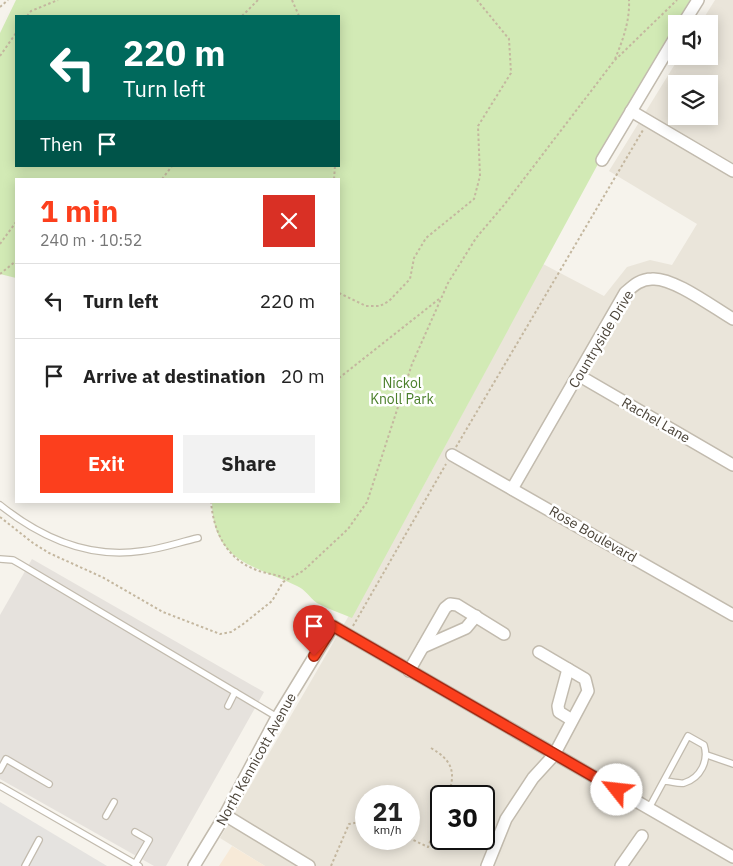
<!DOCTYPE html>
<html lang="en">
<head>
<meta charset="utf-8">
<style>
  :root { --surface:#fff; --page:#f2f2f2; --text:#222; --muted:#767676; --line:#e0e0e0; --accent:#fc3f1d }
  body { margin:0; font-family:"IBM Plex Sans",sans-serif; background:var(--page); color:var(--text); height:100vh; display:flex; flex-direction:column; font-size:19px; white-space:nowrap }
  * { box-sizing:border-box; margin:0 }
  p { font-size:16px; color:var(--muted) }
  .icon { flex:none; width:28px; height:28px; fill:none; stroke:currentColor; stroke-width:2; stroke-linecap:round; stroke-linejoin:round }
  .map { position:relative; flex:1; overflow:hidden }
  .sheet { position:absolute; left:15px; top:178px; width:325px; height:325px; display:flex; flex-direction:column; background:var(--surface); border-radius:0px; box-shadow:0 2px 12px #0003 }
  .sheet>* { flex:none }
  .top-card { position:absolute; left:15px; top:15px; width:325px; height:152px; border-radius:0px; box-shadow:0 2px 12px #0003; background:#00695c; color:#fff; overflow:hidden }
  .controls { position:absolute; left:668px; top:15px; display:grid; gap:10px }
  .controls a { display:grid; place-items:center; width:50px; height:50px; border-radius:0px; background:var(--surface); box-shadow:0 2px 12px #0003; font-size:25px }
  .speed { position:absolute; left:355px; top:785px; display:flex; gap:10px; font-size:25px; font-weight:700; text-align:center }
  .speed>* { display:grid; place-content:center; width:65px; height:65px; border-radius:50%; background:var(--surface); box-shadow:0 2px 12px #0003; line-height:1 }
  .speed small { font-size:12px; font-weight:400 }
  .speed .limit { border:2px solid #111; border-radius:8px; background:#fff; color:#111 }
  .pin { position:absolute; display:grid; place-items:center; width:42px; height:42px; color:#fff; margin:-51px -21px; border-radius:50% 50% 50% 0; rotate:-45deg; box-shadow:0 0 5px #0007 }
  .pin .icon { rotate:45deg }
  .me { position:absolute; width:55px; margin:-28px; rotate:299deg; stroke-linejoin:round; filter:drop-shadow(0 0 4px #0008) }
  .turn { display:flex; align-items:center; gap:18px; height:105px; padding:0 25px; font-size:22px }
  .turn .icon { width:65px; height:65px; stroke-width:2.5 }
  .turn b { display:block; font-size:35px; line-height:42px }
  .then { display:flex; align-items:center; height:48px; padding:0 25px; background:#0003; gap:10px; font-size:19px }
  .round { display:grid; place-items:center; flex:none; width:52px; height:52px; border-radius:0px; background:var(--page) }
  .head { display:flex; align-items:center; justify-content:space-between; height:85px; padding:0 25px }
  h1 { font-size:30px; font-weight:700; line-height:38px; color:var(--accent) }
  .cta { display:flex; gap:10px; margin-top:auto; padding:10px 25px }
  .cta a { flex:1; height:58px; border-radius:0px; background:var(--accent); color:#fff; font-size:20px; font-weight:700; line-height:58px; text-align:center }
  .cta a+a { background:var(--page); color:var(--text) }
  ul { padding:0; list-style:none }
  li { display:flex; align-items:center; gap:15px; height:75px; padding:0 25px; border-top:1px solid var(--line) }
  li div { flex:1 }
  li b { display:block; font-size:19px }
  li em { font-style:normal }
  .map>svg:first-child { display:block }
</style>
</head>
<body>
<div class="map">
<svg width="733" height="866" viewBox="0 0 733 866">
  <rect width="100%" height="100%" fill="#f6f3ec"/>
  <!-- residential -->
  <path fill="#eae5da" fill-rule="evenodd" d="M715,0H733V866H265L220,838L413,505L543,264L604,296L627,267L650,260L672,265L697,224L609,171L680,56H709V24H700ZM676,84H709V116H676ZM366,796H409V839H366ZM441,796H484V839H441Z"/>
  <!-- commercial -->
  <path fill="#f7ead8" d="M232,846L265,866H219Z"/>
  <!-- industrial -->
  <path fill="#e6e2dd" d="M32,559L264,692L166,866H154L0,779V615Z"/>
  <!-- green -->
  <path fill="#d2eab5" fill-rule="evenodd" d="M16,0H690L598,164L352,618C341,613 328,609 317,603C310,598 305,589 297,586C253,565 212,561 212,501H339V179H16V278L0,274V33ZM16,16H339V166H16Z"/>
  <!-- parking -->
  <path fill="#e5e3e0" d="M0,802L107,866H0Z"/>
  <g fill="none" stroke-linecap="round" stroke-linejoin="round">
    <!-- service casing -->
    <g stroke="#c2bbae" stroke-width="8">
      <g id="service">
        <path d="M0,505C40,537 89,559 142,551C161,549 180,542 198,538"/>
        <path d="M0,559L13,560L20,564L277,717"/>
        <path d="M228,706L235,692"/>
        <path d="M707,755L733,764"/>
        <path d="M0,770L6,759L49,784"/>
        <path d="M0,786L139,866"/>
        <path d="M649,808L688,736L704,745C709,760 701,778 684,783C679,784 669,781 664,781"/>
        <path d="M106,816L114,802"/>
        <path d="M135,864L149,840L135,832"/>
        <path d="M25,866L39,840"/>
      </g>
    </g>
    <!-- minor casing -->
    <g stroke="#c2bbae" stroke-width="14">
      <g id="minor">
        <path d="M683,24L698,0"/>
        <path d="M631,111L733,171"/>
        <path d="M602,160L676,36"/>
        <path d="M578,375L733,465"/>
        <path d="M452,455L733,615"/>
        <path d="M512,489L625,293C633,286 640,279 652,279C673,277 714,308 733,319"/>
        <path d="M423,647L466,628L476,616"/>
        <path d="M568,669L558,706L559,712L572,720"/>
        <path d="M409,671L445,608L450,604L457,605L504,634"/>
        <path d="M225,815L309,866"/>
        <path d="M194,866L225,815L275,721L333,626L733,857"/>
        <path d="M487,866L506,819L533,778L554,755L588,691L585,679L539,652"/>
        <path d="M621,866L642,836"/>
      </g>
    </g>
    <!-- path -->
    <g stroke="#c4b79f" stroke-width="2" stroke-dasharray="2.5 2.5" stroke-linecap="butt">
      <path d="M292,0L299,16"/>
      <path d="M0,7L8,0"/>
      <path d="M27,16L31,11L58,0"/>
      <path d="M242,16L258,0"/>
      <path d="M0,56L16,33"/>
      <path d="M615,59C623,40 630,20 629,0"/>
      <path d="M162,179L172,166"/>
      <path d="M334,179L335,166"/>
      <path d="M0,244L16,222"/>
      <path d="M0,274L16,261"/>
      <path d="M339,293L366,306H380L389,301L410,279L414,258L426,238L474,199L480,176L478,126L511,73L509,39L477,0"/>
      <path d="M339,378L439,299"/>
      <path d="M456,447L643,130"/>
      <path d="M211,501C213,530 226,558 254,569C265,574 277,574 287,579"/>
      <path d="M0,517L33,543L49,553L102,577L163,612L220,634L231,632L242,625L272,601L283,582L303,571L348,529L367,502L412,364L448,283L476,238L504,205L614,61L677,0"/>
      <path d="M353,626L446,464"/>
      <path d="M431,748C453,761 456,772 448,796"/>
      <path d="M409,838L428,847L441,813"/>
      <path d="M331,866L349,824L366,821"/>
    </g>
    <!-- service -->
    <use href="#service" stroke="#fff" stroke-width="5.5"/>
    <!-- minor -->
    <use href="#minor" stroke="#fff" stroke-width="11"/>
  </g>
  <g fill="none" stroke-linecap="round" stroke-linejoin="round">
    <!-- route casing -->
    <g stroke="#a42913" stroke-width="12">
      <path id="route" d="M314,656L333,626L617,790"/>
    </g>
    <!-- route -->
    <use href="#route" stroke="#fc3f1d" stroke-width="9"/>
  </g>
  <g text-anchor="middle" stroke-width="5" stroke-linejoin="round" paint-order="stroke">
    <!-- street labels -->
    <g font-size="14" fill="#4b4439" stroke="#fff">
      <text transform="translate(601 339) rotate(-59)" y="5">Countryside Drive</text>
      <text transform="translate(656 420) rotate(30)" y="5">Rachel Lane</text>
      <text transform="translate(593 534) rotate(30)" y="5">Rose Boulevard</text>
      <text transform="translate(256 759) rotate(-61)" y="5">North Kennicott Avenue</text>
    </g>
    <!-- park labels -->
    <g font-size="14" fill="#4a7f2a" stroke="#fff">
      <text x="402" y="388">Nickol<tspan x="402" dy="16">Knoll Park</tspan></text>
    </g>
  </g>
</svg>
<div class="controls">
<a><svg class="icon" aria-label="sound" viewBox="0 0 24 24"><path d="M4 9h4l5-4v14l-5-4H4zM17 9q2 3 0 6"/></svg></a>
<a><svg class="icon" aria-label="layers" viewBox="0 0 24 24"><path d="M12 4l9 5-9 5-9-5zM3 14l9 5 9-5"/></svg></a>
</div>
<div class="speed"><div>21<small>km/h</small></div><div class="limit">30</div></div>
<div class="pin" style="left:314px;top:656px;background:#d93025"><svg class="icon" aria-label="arrive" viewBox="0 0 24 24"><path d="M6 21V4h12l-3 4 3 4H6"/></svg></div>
<svg class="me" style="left:617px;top:790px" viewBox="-20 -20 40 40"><circle r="19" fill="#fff"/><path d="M0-13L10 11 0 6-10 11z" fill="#fc3f1d"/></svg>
<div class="top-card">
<div class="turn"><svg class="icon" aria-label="left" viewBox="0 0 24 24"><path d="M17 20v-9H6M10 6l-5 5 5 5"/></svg><div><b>220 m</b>Turn left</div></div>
<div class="then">Then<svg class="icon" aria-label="arrive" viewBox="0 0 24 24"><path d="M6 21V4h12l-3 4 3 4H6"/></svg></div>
</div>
<section class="sheet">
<div class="head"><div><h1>1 min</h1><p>240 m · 10:52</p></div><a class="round" style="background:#d93025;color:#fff"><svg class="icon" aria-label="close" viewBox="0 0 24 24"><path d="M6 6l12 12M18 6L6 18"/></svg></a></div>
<ul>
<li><svg class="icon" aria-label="left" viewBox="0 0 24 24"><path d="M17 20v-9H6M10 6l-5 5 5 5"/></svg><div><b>Turn left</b></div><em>220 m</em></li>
<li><svg class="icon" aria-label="arrive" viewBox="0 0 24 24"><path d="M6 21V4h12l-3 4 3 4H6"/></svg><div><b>Arrive at destination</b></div><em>20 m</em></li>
</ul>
<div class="cta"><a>Exit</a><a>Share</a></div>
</section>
</div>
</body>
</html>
